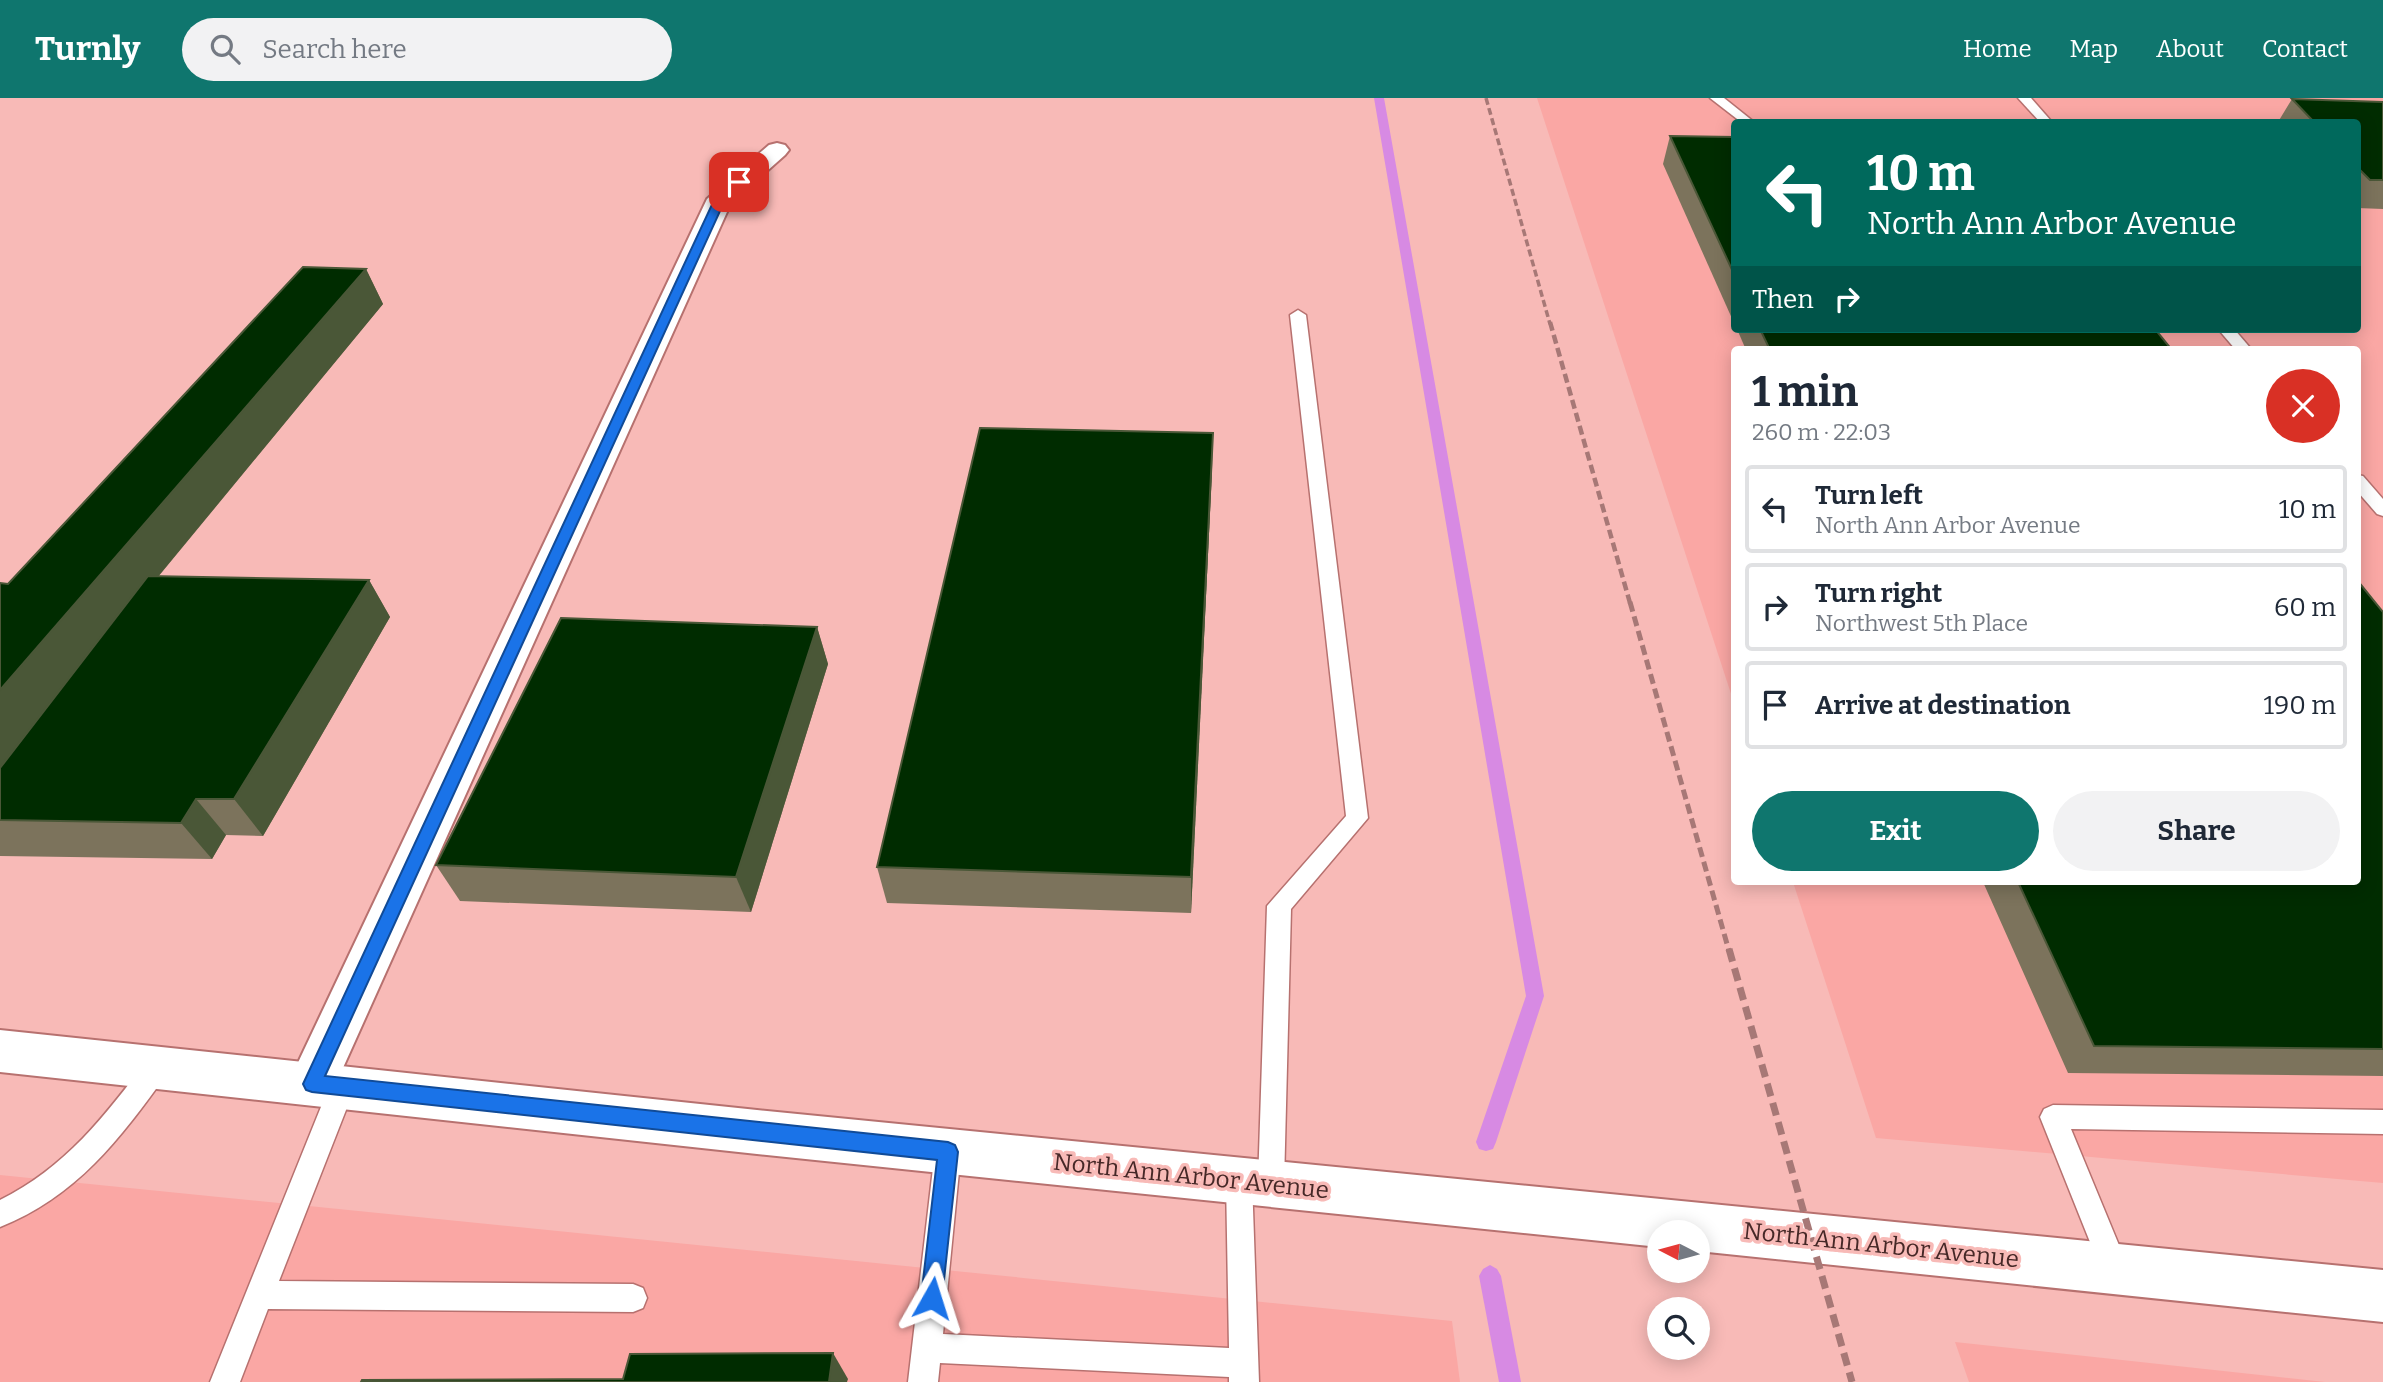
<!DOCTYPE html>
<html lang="en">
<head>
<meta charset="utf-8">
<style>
  :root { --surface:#fff; --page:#f2f2f3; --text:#1f2937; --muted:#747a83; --line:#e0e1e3; --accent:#0f766e }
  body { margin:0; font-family:Bitter,serif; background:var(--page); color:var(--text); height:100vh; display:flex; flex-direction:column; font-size:26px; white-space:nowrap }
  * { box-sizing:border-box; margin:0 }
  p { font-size:23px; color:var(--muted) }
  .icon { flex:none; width:38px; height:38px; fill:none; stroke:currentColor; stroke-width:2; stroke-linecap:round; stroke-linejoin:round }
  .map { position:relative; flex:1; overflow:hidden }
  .panel { position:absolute; left:1731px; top:248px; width:630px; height:539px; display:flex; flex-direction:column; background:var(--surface); border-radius:7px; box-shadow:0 4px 18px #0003 }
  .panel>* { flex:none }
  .banner { position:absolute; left:1731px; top:21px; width:630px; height:214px; border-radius:7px; box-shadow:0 4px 18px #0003; background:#00695c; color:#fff; overflow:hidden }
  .needle { width:46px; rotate:276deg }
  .controls { position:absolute; left:1647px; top:1122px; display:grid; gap:14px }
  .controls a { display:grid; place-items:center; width:63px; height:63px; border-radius:50%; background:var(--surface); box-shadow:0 4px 18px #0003; font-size:35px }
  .pin { position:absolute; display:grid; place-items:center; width:60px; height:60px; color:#fff; margin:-30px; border-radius:14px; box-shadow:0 4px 10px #0006 }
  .me { position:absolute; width:77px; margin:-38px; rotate:6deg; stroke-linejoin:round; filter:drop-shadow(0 0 5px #0008) }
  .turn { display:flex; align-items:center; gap:24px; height:147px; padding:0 21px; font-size:32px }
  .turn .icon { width:91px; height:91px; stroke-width:2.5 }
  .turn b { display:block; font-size:49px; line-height:60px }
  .then { display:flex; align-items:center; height:66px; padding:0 21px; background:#0003; gap:14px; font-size:26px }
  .round { display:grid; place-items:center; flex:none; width:74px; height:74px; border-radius:37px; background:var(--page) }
  .summary { display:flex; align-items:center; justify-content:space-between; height:119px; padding:0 21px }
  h1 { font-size:42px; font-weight:700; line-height:52px }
  .action { display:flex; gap:14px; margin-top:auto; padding:14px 21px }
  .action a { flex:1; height:80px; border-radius:42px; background:var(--accent); color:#fff; font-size:28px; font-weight:700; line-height:80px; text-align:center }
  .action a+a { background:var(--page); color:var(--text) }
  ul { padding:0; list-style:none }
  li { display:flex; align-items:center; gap:21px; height:88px; margin:0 14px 10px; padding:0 7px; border:4px solid var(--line); border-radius:7px }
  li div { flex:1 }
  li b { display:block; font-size:26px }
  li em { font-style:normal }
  header { display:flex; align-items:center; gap:42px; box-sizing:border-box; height:98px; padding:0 35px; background:var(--accent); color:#fff }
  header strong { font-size:33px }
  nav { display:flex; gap:38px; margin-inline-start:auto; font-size:24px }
  .search { width:490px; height:63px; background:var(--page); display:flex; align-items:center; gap:18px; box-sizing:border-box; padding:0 24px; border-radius:38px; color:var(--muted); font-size:26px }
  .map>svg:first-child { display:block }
</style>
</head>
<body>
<header>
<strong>Turnly</strong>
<div class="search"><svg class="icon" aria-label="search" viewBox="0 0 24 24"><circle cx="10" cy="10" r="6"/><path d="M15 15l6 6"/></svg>Search here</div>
<nav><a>Home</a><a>Map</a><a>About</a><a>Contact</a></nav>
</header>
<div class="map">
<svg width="2383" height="1284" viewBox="0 0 2383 1284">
  <rect width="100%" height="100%" fill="#f8bab7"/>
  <!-- built -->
  <g fill="#faa7a4" fill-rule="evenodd">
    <path d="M1537,0H2383V1085L1876,1040L1793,784H2357V252H1734V605ZM1734,24H2357V231H1734Z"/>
    <path d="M0,1077L1452,1223L1460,1284H0Z"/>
    <path d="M1955,1244L2325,1284H1969Z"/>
  </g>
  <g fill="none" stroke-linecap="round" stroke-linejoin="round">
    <!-- stream -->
    <g fill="#d78ae3" fill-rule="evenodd">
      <path d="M1374,0H1384L1544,898L1496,1044L1493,1051L1486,1053L1479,1051L1476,1044L1526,898Z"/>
      <path d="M1490,1167L1497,1171L1501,1178L1521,1284H1499L1479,1178L1483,1171Z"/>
    </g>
    <!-- service casing -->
    <g stroke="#b7716f" stroke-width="3">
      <g id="service">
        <path d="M1710,0H1724L1754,24H1741Z"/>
        <path d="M2018,0H2031L2052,24H2040Z"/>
        <path d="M1298,212L1306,217L1368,720L1291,811L1284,1086L1281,1095L1271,1099L1261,1095L1258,1086L1267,808L1346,718L1290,217Z"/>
        <path d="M2218,231H2234L2252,252H2236Z"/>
        <path d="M2357,377L2363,378L2383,401V418L2377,416L2357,393Z"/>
        <path d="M157,958L166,961L170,969L166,977C120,1041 76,1099 0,1129V1102C65,1070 105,1018 148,961Z"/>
        <path d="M342,977L351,981L355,989L279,1183L633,1186L643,1190L647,1200L643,1210L633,1214L268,1211L240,1284H210L329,989L333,981Z"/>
        <path d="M2053,1007L2383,1012V1036L2071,1031L2128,1169L2124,1179L2114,1183L2104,1179L2040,1019L2044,1011Z"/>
        <path d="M948,1041L957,1044L961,1053L943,1236L1229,1250L1226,1082L1229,1073L1239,1069L1249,1073L1252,1082L1259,1284H1229V1279L940,1265L938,1284H908L935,1053L939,1044Z"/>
      </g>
    </g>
    <!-- minor casing -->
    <g stroke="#b7716f" stroke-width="4">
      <path id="minor" d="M777,45L785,47L789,52L785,57L731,105L329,1001L312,1007L295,1001L289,986L295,971L707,101L769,47Z"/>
    </g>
    <!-- tertiary casing -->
    <g stroke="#b7716f" stroke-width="4">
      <path id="tertiary" d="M0,932L757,1012L2383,1172V1224L1698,1153V1134H1659V1149L757,1056L0,974Z"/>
    </g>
    <!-- service -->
    <use href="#service" fill="#fff" fill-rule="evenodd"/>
    <!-- minor -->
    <use href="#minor" fill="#fff" fill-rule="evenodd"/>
    <!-- tertiary -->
    <use href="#tertiary" fill="#fff" fill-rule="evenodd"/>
    <!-- rail-far3 -->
    <path stroke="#a77876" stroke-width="3.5" stroke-dasharray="7 3.5" stroke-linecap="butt" d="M1486,0L1550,226"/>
    <!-- rail-far2 -->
    <path stroke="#a77876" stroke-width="4.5" stroke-dasharray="9 4.5" stroke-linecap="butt" d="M1550,224L1630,505"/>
    <!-- rail-far1 -->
    <path stroke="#a77876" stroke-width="5" stroke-dasharray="10 5" stroke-linecap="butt" d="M1630,504L1729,853"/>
    <!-- rail -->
    <path stroke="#a77876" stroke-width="7" stroke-dasharray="13 7" stroke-linecap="butt" d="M1729,851L1852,1284"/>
  </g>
  <!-- wall -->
  <g fill="#7c735c">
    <path d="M2292,1L2383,4V111L2357,110V24H2278Z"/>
    <path d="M1670,38L1734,39V225L1663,66Z"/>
    <path d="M366,171L383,206L158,479L369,482L390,519L263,738L226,737L212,761L0,758V670L8,486Z"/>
    <path d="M1737,231H2155L2172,252H1746Z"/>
    <path d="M1212,372L1191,815L887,805L877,769Z"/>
    <path d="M2383,514V978L2068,975L1983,784H2357Z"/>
    <path d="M817,529L828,566L751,814L460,803L436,767Z"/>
  </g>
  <!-- shaded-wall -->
  <g fill="#4a5737">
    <path d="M366,171L383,206L0,670V592Z"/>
    <path d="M1213,335L1212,372L1191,815V779Z"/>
    <path d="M369,482L390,519L263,738L234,701Z"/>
    <path d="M817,529L828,566L751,814L736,779Z"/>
    <path d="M196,701L226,737L212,761L181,725Z"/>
    <path d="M833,1255L848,1281L847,1284H829Z"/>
  </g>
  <!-- building -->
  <g fill="#002c00" stroke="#4a5737" stroke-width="2">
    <path d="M2292,1L2383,4V82H2370L2357,69V24H2314Z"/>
    <path d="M1670,38L1734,39V176Z"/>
    <path d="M303,169L366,171L0,592V485L8,486Z"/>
    <path d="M1760,231H2155L2172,252H1770Z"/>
    <path d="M980,330L1213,335L1191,779L877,769Z"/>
    <path d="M148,478L369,482L234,701H196L181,725L0,722V670Z"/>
    <path d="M2357,482L2383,514V951L2094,948L2018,784H2357Z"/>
    <path d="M561,520L817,529L736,779L436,767Z"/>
    <path d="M833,1255L829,1284H361L362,1282L623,1281L630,1256Z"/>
  </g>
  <!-- route -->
  <path fill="#1a73e8" stroke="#114b97" stroke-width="2" d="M736,82L745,84L725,102L325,978L948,1044L955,1047L958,1054L942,1200L939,1208L932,1211L924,1208L921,1200L937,1062L312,994L306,992L303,986L715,100Z"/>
  <g text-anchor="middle" stroke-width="7" stroke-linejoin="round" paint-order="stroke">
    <!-- near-street labels -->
    <g font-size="24" fill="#462827" stroke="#f8bab7">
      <text transform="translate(1191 1078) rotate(6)" y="8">North Ann Arbor Avenue</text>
      <text transform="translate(1881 1147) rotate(6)" y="8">North Ann Arbor Avenue</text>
    </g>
  </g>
</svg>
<div class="controls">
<a><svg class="needle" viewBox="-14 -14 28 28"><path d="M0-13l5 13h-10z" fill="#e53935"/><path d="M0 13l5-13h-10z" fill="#747a83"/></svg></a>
<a><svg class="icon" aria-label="search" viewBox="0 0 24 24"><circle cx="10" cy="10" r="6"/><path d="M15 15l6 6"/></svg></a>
</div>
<div class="pin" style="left:739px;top:84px;background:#d93025"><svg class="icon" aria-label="arrive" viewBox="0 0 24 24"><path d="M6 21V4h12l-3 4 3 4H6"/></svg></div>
<svg class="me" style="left:932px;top:1200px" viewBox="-20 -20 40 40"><path d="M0-17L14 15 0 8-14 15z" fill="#1a73e8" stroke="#fff" stroke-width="4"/></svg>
<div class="banner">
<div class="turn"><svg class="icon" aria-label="left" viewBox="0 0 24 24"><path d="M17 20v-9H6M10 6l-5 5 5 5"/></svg><div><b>10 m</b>North Ann Arbor Avenue</div></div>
<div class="then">Then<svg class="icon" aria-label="right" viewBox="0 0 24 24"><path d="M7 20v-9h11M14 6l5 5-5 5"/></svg></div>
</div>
<section class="panel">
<div class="summary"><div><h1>1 min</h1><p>260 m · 22:03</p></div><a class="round" style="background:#d93025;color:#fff"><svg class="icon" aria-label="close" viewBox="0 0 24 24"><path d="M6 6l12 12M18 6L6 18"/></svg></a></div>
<ul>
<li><svg class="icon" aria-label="left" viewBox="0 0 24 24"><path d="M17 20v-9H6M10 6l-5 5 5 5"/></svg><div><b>Turn left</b><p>North Ann Arbor Avenue</p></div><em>10 m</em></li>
<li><svg class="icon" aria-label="right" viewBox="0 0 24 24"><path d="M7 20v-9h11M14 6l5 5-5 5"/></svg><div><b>Turn right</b><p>Northwest 5th Place</p></div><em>60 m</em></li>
<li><svg class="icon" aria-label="arrive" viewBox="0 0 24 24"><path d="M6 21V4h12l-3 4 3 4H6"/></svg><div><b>Arrive at destination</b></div><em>190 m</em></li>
</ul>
<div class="action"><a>Exit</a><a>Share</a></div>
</section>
</div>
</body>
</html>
